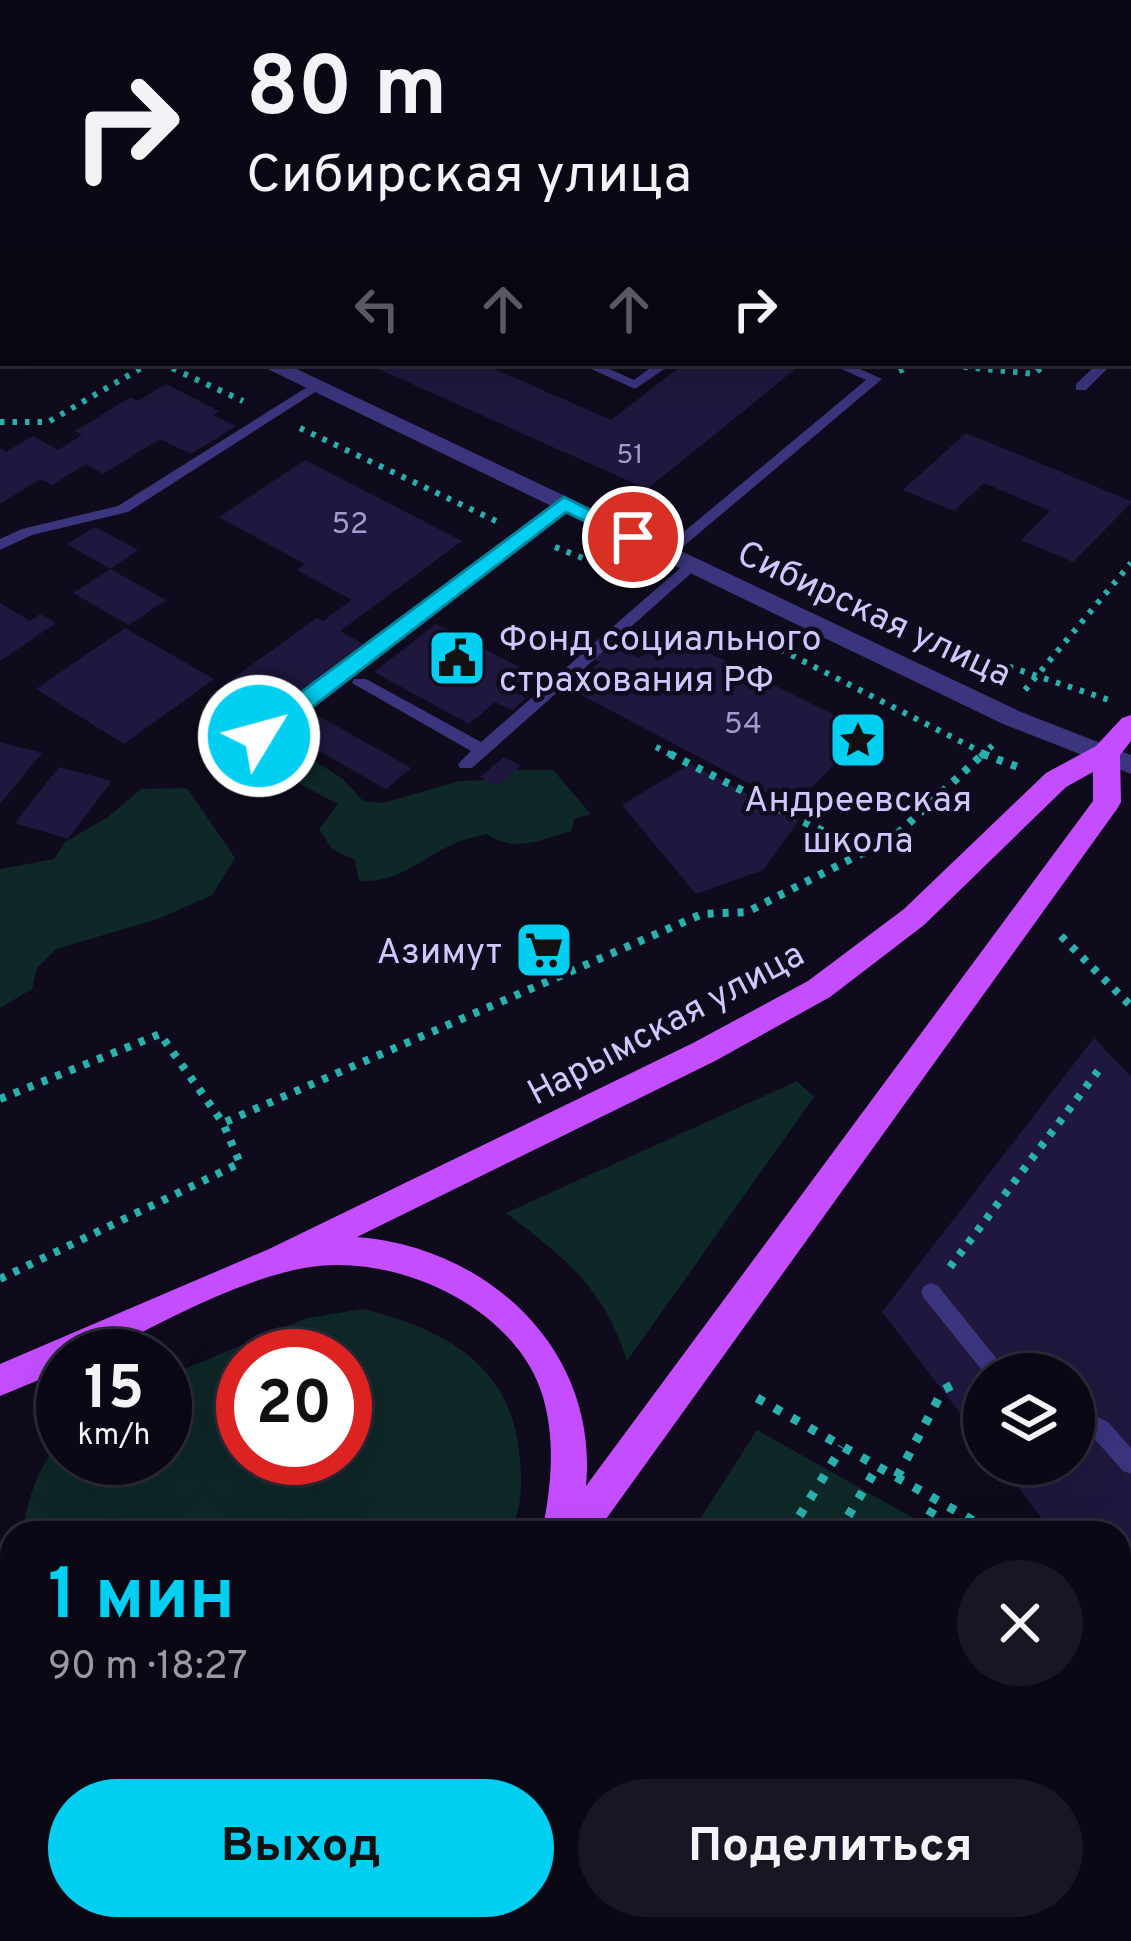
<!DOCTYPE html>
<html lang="ru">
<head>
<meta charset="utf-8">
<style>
  :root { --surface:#0b0816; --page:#191623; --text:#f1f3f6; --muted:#9a9aa1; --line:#2b2935; --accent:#00cff2 }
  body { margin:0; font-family:Overpass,sans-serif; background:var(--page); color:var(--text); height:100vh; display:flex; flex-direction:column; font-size:45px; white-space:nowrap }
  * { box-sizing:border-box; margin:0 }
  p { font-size:39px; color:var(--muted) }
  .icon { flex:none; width:66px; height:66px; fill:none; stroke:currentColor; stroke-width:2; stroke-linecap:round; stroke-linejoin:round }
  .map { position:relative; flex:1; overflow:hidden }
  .sheet { position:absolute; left:0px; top:1521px; width:1131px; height:420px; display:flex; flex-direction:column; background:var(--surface); border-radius:36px 36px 0 0; box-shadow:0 12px 48px #0002,0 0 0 3px var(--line) }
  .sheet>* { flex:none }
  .guide { position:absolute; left:0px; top:0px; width:1131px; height:366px; box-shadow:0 12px 48px #0002,0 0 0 3px var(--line); background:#0b0816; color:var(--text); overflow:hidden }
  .buttons { position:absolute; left:963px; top:1353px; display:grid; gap:24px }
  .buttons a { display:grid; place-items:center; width:132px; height:132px; border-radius:50%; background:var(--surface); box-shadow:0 12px 48px #0002,0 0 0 3px var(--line); font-size:60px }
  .speed { position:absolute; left:36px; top:1329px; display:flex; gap:24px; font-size:60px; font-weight:700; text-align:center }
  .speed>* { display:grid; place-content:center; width:156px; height:156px; border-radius:50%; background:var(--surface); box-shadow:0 12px 48px #0002,0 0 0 3px var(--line); line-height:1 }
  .speed small { font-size:30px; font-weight:400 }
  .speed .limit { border:18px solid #d22; background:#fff; color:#111 }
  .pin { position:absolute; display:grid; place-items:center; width:102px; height:102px; color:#fff; margin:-51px; border:6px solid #fff; border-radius:50%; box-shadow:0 3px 12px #0007 }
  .me { position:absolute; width:132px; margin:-66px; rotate:53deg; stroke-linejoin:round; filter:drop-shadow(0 0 9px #0008) }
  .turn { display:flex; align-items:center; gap:42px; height:252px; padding:0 48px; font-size:54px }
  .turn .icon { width:156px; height:156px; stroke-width:2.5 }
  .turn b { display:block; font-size:84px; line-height:102px }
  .lanes { display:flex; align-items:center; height:114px; padding:0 48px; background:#0003; justify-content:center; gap:60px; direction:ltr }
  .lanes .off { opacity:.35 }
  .round { display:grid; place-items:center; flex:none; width:126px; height:126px; border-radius:63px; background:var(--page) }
  .headline { display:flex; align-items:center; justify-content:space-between; height:204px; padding:0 48px }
  h1 { font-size:72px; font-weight:700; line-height:90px; color:var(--accent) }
  .cta { display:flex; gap:24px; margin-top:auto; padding:24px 48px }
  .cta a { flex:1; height:138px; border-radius:72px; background:var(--accent); color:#111; font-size:48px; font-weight:700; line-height:138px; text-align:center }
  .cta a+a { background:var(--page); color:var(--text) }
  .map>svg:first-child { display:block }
</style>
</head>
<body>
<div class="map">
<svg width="1131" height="1941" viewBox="0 0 1131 1941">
  <rect width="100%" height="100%" fill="#0f0b1d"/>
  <!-- green -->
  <g fill="#0e2727" fill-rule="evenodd">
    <path d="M293,747L343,779L363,801L383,803L459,781L490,780L511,770H553L591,814L574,819L571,831C542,839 514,854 487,834C475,837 460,840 449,846C417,862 397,883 359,881L355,860L332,849L319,829L338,804L258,762L272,750Z"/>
    <path d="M187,788L235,858L212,895L158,919L56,949L37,968L32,989L0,1008V869L54,859L65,842L108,817L141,789Z"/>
    <path d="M797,1081L814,1097L627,1361C604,1287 565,1258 506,1213Z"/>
    <path d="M364,1309C447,1331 513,1365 520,1460C522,1489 522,1506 510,1533H22C28,1499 38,1464 63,1439V1458H165V1377L307,1318ZM243,1356H345V1458H243Z"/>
    <path d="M757,1430L940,1533H691Z"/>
    <path d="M436,1929H682L663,1941H429Z"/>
  </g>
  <!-- building -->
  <g fill="#20173e">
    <path d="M365,363H481L611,420L685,363H803L647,489Z"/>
    <path d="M166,384L219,411L213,415L236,426L191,454L160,439L103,474L86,464L52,485L40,479L0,504V448L6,452L33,436L58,450L82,435L75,431L131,397L138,401Z"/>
    <path d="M966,433L1131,501V503L1073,562L1021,540L1050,511L984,483L954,511L903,490Z"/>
    <path d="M305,460L462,541L340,631L363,644L255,724L208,696L317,618L323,621L352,600L297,570L305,564L219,517Z"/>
    <path d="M95,527L138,550L110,569L166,600L129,625L73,593L110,569L67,544Z"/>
    <path d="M0,603L30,621L40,614L56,623L0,661Z"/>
    <path d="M436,624L531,673L511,690L526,698L512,710L495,702L469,724L374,672Z"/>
    <path d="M125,628L214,679L124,744L36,689Z"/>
    <path d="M669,633L868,732L792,806L568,688L600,662L592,658L611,643L639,658Z"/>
    <path d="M315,714L411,768L386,789L289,734Z"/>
    <path d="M0,742L42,753L0,804Z"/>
    <path d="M504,757L521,766L497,786L480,777Z"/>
    <path d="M690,764L799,820L763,870L696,894L622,805Z"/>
    <path d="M59,767L112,781L68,839L15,823Z"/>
    <path d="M1094,1038L1131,1077V1595L1119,1602V1533H1053L1000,1464H1074V1374H984V1444L882,1312Z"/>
  </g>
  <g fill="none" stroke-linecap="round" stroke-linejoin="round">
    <!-- path-far2 -->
    <g stroke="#2ab0ad" stroke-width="6" stroke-dasharray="4.5 8" stroke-linecap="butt">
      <path d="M161,363L243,401"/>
      <path d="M926,363L1034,374L1047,363"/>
      <path d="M899,371L920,363"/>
      <path d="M0,422H48L150,363"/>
      <path d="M300,428L498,522"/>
      <path d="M555,547L636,579"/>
      <path d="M893,619L971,654L1109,700"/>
      <path d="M758,638L991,757"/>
      <path d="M1025,690L1131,563"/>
      <path d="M656,747L676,757"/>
      <path d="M980,757L994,744"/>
    </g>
    <!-- path-far1 -->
    <g stroke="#2ab0ad" stroke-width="8" stroke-dasharray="6 9" stroke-linecap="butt">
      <path d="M670,754L864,852"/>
      <path d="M983,754L1018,767"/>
      <path d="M1061,936L1131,1006"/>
      <path d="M0,1099L160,1034L223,1123L702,914L747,912L894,837L983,754"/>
      <path d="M950,1267L1098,1071"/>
      <path d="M0,1279L240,1163L223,1123"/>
    </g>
    <!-- path -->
    <g stroke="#2ab0ad" stroke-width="9" stroke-dasharray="8 12" stroke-linecap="butt">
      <path d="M757,1398L995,1533"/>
      <path d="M897,1477L943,1390L962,1380"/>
      <path d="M789,1533L842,1447"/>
      <path d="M838,1533L878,1466"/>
      <path d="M919,1533L938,1501"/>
      <path d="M1119,1646L1131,1662"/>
      <path d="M512,1929L518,1941"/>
      <path d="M617,1929L624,1941"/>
      <path d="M723,1929L730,1941"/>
      <path d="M459,1941L479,1929"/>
    </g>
    <!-- service -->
    <g fill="#3a357d" fill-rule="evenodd">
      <path d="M50,0H64L61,3H47Z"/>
      <path d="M165,0H178L175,3H162Z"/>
      <path d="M668,0H684L688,3H672Z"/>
      <path d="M880,0H892L890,3H878Z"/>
      <path d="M966,0H978L976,3H964Z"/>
      <path d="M3,23V29L0,30V24Z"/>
      <rect x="0" y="78" width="3" height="8"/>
      <rect x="1128" y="154" width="3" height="8"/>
      <path d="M3,309V318L0,319V310Z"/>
      <path d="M1131,335V344L1128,345V336Z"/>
      <path d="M578,363H596L634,380L657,363H673L635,389Z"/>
      <path d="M828,363H847L882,379L672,556H662V550L866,380Z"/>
      <path d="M1098,363H1113L1086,390H1076V384Z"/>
      <path d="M315,382L322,386L320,389L128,512L32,535L0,550V539L22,529L118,506Z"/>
      <path d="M564,499L569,500V506L265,740H253L251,736L253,732Z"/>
      <path d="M692,560L697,562V568L472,768H460L458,764L471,751L352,683L354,679H366L481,742L687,562Z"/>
      <path d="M931,1283L938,1286L1009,1374H985L924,1298L921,1292L924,1286Z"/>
      <path d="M1074,1405L1108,1422L1131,1448V1474L1123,1471L1092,1436L1074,1426Z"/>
      <path d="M1119,1868L1131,1876V1911L1119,1903Z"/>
    </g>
    <!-- minor -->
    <g fill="#3a357d" fill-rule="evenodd">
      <path d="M694,0H715L692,3Z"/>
      <path d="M0,230L3,231V243L0,242Z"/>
      <path d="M255,363H284L1021,712L1131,755V774L1003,724Z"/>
    </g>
    <!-- tertiary -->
    <g fill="#3a357d" fill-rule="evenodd">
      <path d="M1131,1821V1866L1119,1871V1826Z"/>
      <path d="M969,1929H1024L1019,1941H964Z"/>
    </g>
    <!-- secondary -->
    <g fill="#685eff" fill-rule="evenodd">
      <path d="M0,1755L12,1760V1829L0,1825Z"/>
      <path d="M33,1929H75L79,1941H37Z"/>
      <path d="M312,1929H354L349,1941H307Z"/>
    </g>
    <!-- primary -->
    <g fill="#c44eff" fill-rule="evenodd">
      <path d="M1131,715V741L1120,755L1121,802L1117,809L596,1533H542C551,1488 556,1442 543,1397C516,1306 393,1251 304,1268C231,1282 161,1324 94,1356H63V1370L0,1396V1364L269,1249L693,1043L808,981L904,909L1046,773L1096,746L1122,718ZM1093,772V801L586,1486C599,1350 488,1247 357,1237L715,1061L830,997L924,925L1066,787Z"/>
      <path d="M0,1728L12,1733V1781L0,1776Z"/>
    </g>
  </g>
  <!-- route -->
  <path fill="#00cff2" stroke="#00879d" stroke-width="3" d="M564,497L644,537L641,541H625L566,512L268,741H250V730Z"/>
  <!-- icons -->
  <defs>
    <g id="civic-square" transform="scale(3)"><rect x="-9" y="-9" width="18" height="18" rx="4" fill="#00cff2" stroke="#0f0b1d"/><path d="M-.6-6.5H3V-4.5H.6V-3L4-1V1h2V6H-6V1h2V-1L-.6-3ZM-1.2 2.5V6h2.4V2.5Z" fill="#111"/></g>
    <g id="sight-square" transform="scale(3)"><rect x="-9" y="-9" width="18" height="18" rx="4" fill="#00cff2" stroke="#0f0b1d"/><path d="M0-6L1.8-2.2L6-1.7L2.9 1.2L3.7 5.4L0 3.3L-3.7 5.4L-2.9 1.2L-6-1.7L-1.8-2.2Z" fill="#111"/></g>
    <g id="supermarket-square" transform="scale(3)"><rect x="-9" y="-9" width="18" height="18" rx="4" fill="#00cff2" stroke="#0f0b1d"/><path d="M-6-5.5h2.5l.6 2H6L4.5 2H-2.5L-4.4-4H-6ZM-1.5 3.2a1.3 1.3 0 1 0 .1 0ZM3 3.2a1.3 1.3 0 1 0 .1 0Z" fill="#111"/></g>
  </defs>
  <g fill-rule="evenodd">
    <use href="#civic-square" x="457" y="658"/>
    <use href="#sight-square" x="858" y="740"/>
    <use href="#supermarket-square" x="544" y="950"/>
  </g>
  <g text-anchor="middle" stroke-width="9" stroke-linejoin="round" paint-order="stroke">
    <!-- far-number labels -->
    <g font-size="27" fill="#a39bcf">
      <text x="630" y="463">51</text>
    </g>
    <!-- number labels -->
    <g font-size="30" fill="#a39bcf">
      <text x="350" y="533">52</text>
      <text x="743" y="733">54</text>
    </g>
    <!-- street labels -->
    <g font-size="36" fill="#cfc7ff" stroke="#0f0b1d">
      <text transform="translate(875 612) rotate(25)" y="13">Сибирская улица</text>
      <text transform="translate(665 1022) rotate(-28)" y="13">Нарымская улица</text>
    </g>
    <!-- poi labels -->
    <g font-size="36" fill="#cfc7ff" stroke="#0f0b1d" text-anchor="start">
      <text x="499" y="650">Фонд социального<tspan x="499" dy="41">страхования РФ</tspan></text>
      <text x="858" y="811" text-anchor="middle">Андреевская<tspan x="858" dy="41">школа</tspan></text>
      <text x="502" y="963" text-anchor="end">Азимут</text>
    </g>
  </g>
</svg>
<div class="buttons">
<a><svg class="icon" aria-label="layers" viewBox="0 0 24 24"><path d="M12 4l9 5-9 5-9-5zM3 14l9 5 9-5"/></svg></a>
</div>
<div class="speed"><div>15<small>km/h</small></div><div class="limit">20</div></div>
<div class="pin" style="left:633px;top:537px;background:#d93025"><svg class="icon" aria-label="arrive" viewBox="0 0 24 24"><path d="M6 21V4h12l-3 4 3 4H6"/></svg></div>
<svg class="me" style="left:259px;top:736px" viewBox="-20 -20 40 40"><circle r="17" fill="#00cff2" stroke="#fff" stroke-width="3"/><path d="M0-11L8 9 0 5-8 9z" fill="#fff"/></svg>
<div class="guide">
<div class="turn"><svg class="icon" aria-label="right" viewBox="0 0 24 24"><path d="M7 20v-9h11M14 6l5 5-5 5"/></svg><div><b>80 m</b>Сибирская улица</div></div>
<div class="lanes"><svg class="icon off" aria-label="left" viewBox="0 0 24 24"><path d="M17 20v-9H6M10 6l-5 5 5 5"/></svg><svg class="icon off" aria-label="ahead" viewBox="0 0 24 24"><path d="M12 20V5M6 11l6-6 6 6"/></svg><svg class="icon off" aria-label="ahead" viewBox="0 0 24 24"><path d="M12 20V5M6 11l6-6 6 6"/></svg><svg class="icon" aria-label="right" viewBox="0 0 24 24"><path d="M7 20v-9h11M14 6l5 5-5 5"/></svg></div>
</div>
<section class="sheet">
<div class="headline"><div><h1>1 мин</h1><p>90 m · 18:27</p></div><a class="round"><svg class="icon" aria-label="close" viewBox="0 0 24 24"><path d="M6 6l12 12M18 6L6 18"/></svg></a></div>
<div class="cta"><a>Выход</a><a>Поделиться</a></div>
</section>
</div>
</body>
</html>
